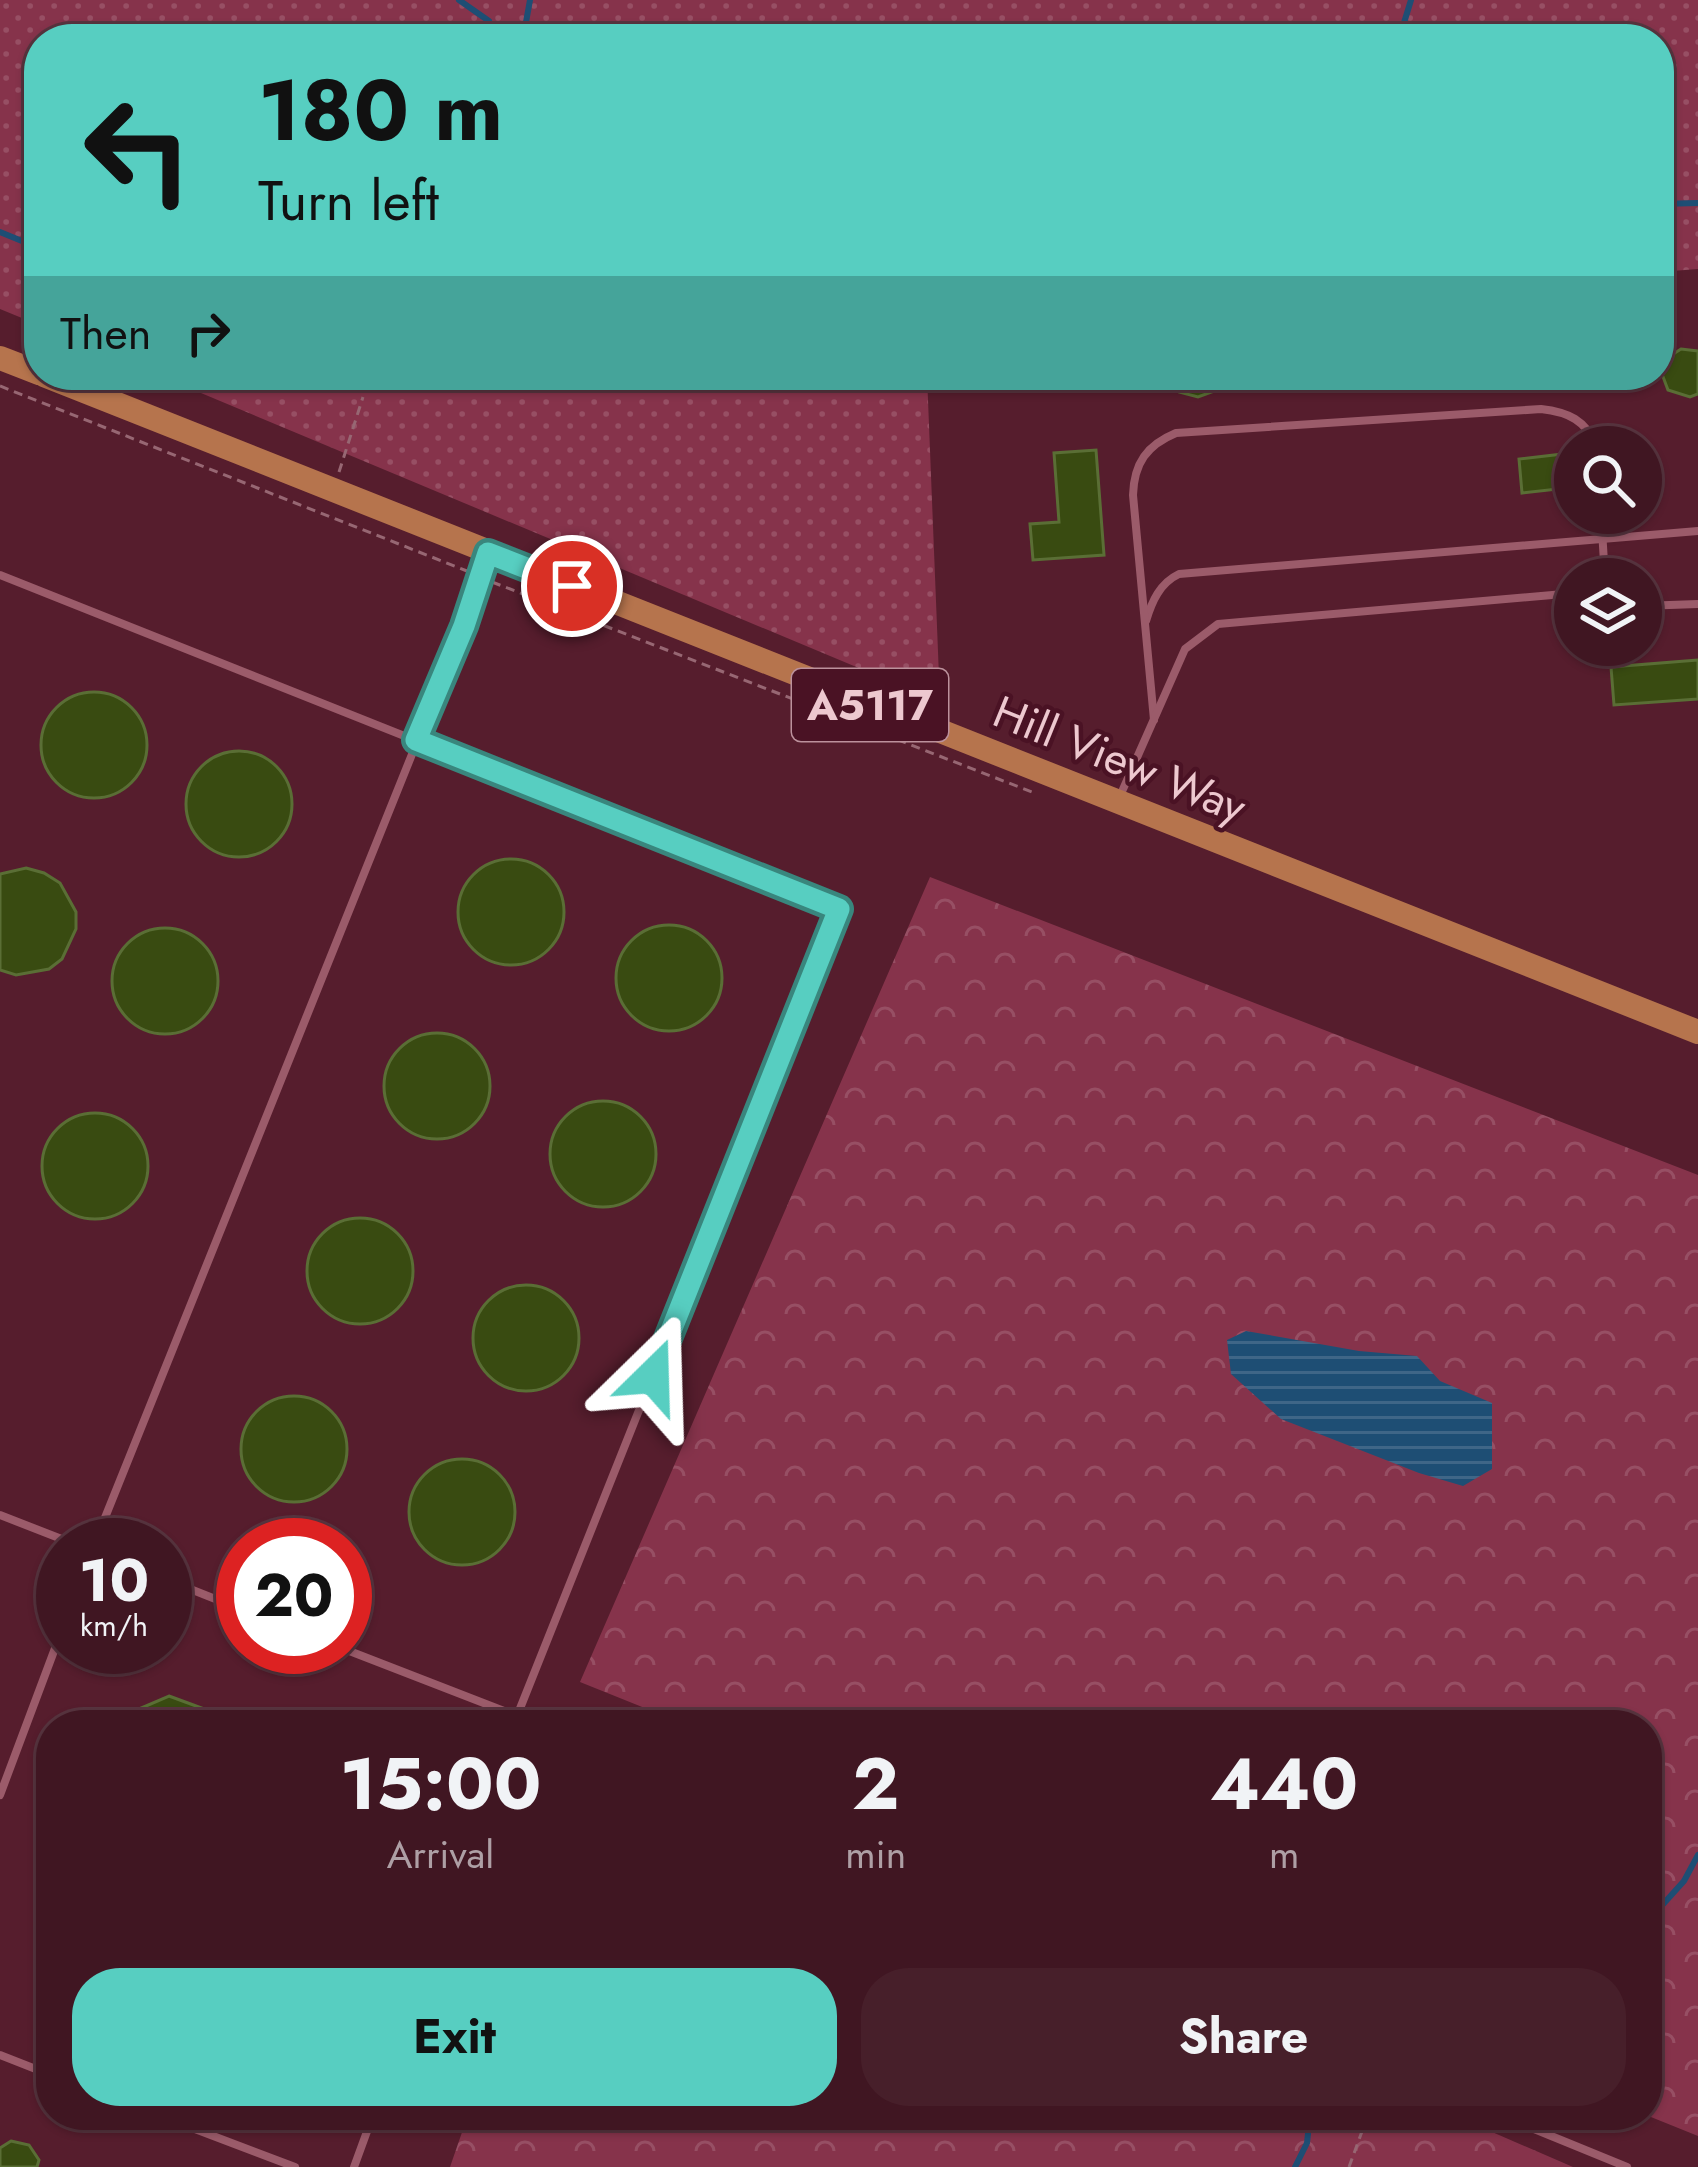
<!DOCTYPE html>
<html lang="en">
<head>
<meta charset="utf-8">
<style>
  :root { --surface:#401622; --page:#471f2a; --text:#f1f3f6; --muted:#ae9fa5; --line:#593540; --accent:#57cec1 }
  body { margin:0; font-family:Jost,sans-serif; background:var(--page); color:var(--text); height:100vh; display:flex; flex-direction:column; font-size:45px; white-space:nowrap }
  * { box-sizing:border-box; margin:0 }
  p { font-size:39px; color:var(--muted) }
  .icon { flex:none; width:66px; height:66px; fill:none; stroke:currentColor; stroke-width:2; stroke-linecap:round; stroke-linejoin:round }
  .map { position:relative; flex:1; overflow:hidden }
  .sheet { position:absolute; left:36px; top:1710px; width:1626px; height:420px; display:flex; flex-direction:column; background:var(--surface); border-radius:48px; box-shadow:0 3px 9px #0004,0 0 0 3px var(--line) }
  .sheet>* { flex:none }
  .banner { position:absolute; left:24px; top:24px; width:1650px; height:366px; border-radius:48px; box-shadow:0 3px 9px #0004,0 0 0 3px var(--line); background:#57cec1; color:#111; overflow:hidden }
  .controls { position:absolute; left:1554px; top:426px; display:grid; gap:24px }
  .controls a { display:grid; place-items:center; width:108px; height:108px; border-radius:50%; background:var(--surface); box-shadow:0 3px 9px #0004,0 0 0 3px var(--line); font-size:60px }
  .speed { position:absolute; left:36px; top:1518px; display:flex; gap:24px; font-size:60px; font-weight:700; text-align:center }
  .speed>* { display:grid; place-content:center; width:156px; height:156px; border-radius:50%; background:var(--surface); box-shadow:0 3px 9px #0004,0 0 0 3px var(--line); line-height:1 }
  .speed small { font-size:30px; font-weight:400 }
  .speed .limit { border:18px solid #d22; background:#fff; color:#111 }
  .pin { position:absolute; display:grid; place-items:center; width:102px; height:102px; color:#fff; margin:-51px; border:6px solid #fff; border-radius:50%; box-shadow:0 3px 12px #0007 }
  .me { position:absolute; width:132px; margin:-66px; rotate:22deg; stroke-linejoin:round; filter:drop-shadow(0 0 9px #0008) }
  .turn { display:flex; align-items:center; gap:42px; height:252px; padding:0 36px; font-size:54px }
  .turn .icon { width:156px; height:156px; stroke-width:2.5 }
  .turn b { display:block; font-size:84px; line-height:102px }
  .then { display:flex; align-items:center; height:114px; padding:0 36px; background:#0003; gap:24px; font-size:45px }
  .eta { display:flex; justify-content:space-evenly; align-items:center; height:204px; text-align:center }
  .eta b { font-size:72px; font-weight:700; line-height:84px }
  .action { display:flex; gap:24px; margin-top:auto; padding:24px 36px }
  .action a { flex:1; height:138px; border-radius:48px; background:var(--accent); color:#111; font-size:48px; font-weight:700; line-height:138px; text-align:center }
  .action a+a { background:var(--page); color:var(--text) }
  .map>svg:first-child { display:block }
</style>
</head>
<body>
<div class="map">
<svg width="1698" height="2167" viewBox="0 0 1698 2167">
  <defs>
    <pattern id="grass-dots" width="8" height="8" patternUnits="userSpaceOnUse" patternTransform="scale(3)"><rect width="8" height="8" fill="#86334b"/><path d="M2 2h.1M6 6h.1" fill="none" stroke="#974f64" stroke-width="1.8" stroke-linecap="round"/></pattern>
    <pattern id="forest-crowns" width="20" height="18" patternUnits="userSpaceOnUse" patternTransform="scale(3)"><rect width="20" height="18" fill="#86334b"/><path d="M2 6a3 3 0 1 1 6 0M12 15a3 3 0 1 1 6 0" fill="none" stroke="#974f64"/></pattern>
    <pattern id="water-rules" width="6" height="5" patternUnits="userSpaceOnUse" patternTransform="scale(3)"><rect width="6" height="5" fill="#1e4e74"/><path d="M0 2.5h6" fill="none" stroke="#3f6687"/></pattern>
  </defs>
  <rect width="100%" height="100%" fill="#561d2d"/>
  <!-- grass -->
  <g fill="url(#grass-dots)">
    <path d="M0,0H1698V269L1659,272V39H39V325L0,309Z"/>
    <path d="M158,375H927L940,702Z"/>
  </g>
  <!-- forest -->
  <g fill="url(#forest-crowns)">
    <path d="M930,877L1698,1175V2136L1646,2115L1647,1725H687L580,1682Z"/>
    <path d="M468,2115H1453L1573,2167H450Z"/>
  </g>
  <!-- water -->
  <path fill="url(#water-rules)" d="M1246,1331L1359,1351L1417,1356L1440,1381L1492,1403V1469L1463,1486L1419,1473L1281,1419L1231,1374L1227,1340Z"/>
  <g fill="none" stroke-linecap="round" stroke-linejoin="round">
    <!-- stream -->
    <g stroke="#1e4e74" stroke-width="6">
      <path d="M459,0L489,21"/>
      <path d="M523,39L530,0"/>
      <path d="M1399,39L1411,0"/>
      <path d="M1659,204L1698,203"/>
      <path d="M0,232L39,248"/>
      <path d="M1647,1922L1684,1881L1698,1855"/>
      <path d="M1295,2167L1307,2143L1310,2115"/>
    </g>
  </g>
  <!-- building -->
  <g fill="#394b11" stroke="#5a6e35" stroke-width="3">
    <path d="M1681,349L1698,351V394L1690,397L1668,390L1662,374L1667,358Z"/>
    <path d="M1167,375H1226L1217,390L1198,397L1179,392Z"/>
    <path d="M1096,450L1104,555L1033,560L1030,524L1059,522L1054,453Z"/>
    <path d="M1563,454L1567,488L1522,493L1519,459Z"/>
    <path d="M1698,660V699L1614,705L1611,667Z"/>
    <circle cx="94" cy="745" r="53"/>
    <circle cx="239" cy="804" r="53"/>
    <circle cx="511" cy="912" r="53"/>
    <path d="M26,868L44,873L60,883L76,912V929L62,959L49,969L16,975L0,970V874Z"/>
    <circle cx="669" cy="978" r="53"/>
    <circle cx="165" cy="981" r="53"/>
    <circle cx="437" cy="1086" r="53"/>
    <circle cx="603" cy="1154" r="53"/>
    <circle cx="95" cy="1166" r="53"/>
    <circle cx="360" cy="1271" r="53"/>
    <circle cx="526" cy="1338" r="53"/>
    <circle cx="294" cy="1449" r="53"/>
    <circle cx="462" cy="1512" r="53"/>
    <path d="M169,1696L207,1710L214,1725H127L132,1712Z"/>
    <path d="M11,2141L29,2145L39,2160L37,2167H0V2148Z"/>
  </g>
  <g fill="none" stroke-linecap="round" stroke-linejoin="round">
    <!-- path -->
    <g stroke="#976773" stroke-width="3" stroke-dasharray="9 6" stroke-linecap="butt">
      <path d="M0,386L467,571"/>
      <path d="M339,472L363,397"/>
      <path d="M492,582L1037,794"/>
      <path d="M1349,2167L1368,2115"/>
    </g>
    <!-- lane -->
    <g stroke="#9b5b6a" stroke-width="8">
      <path d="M1601,513L1605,579"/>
      <path d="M0,575L839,909L517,1716L539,1725"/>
      <path d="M1641,606L1698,604"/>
      <path d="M1146,621C1152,601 1160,583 1179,574L1698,531"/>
      <path d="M1154,720L1133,495C1134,463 1147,445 1176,433L1541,409C1568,412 1586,420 1597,447"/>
      <path d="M1120,796L1185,649L1218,624L1575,593"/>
      <path d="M0,1515L77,1545"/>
      <path d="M94,1545L464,625L488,554"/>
      <path d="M165,1579L243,1610"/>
      <path d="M339,1647L517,1716L514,1725"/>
      <path d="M0,1795L63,1627"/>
      <path d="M0,2055L51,2075"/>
      <path d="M158,2115L295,2167"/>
      <path d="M1500,2115L1627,2167"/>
      <path d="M354,2167L373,2115"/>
    </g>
    <!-- primary -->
    <g stroke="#b6744d" stroke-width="24">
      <path d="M0,358L39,373"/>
      <path d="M44,375L1698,1032"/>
    </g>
  </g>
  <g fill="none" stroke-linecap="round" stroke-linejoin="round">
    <!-- route casing -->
    <g stroke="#39867d" stroke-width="30">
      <path id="route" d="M572,586L488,553L464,626L416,740L839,909L653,1376"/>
    </g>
    <!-- route -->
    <use href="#route" stroke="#57cec1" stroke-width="21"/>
  </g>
  <g text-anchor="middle" stroke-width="9" stroke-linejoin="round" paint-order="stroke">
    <!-- shield labels -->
    <rect fill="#4a1224" stroke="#bc919c" stroke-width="3" x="792" y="669" width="156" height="72" rx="9"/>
    <g font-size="42" font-weight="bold" fill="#edc8cf">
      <text x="870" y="720">A5117</text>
    </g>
    <!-- street labels -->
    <g font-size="45" fill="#edc8cf" stroke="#4a1224">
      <text transform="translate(1120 759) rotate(22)" y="16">Hill View Way</text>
    </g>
  </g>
</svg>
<div class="controls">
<a><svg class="icon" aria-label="search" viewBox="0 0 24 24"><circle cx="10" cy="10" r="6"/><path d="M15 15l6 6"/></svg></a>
<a><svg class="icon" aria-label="layers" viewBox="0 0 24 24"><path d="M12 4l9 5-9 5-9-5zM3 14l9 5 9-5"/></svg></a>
</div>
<div class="speed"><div>10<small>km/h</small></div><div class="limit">20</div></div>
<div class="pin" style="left:572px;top:586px;background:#d93025"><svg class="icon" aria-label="arrive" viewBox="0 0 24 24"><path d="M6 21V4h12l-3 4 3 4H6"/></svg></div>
<svg class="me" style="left:653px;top:1376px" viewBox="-20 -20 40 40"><path d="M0-17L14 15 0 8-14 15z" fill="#57cec1" stroke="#fff" stroke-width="4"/></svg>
<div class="banner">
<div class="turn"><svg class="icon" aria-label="left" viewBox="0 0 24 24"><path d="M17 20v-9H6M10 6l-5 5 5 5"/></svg><div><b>180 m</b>Turn left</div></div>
<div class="then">Then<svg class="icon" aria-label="right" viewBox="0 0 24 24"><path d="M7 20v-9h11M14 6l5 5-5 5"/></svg></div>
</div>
<section class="sheet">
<div class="eta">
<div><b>15:00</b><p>Arrival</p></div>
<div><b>2</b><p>min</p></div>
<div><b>440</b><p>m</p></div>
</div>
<div class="action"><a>Exit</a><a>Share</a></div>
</section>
</div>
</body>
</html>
